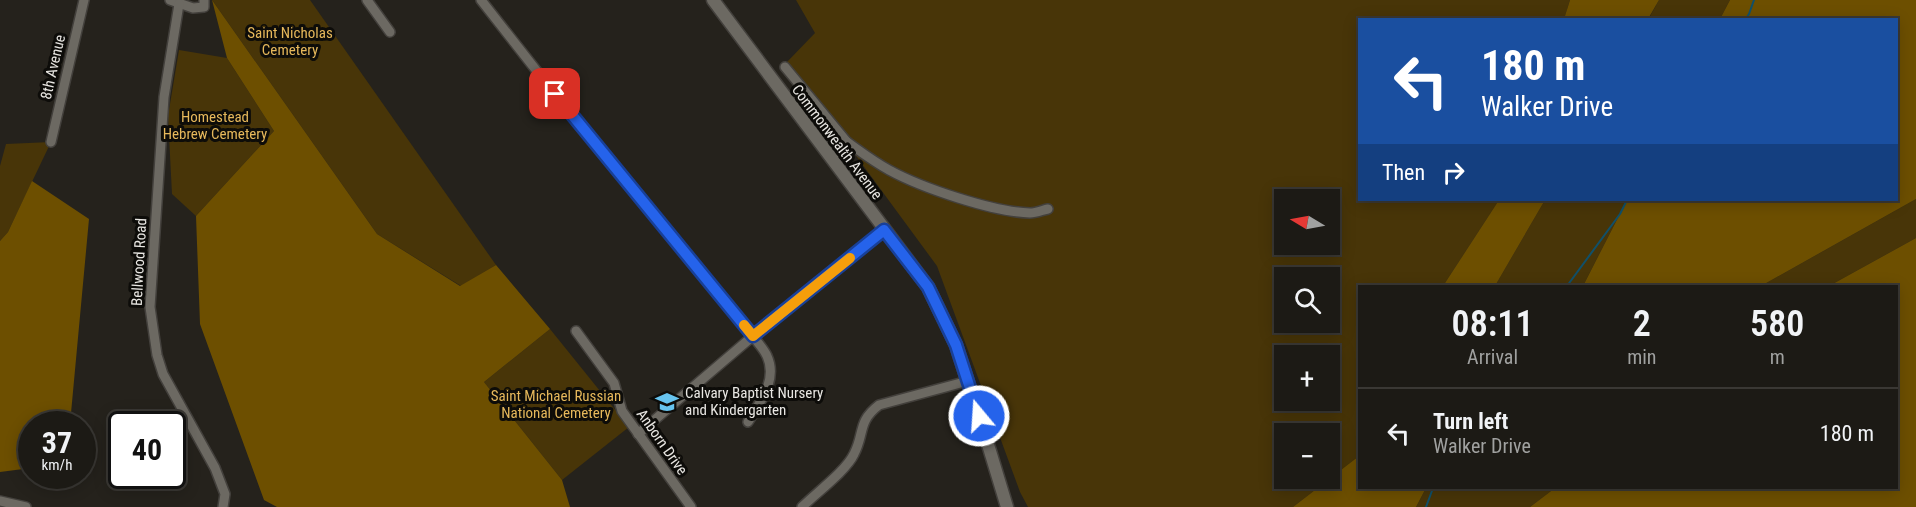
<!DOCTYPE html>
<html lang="en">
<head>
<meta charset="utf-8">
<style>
  :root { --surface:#1c1a15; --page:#292722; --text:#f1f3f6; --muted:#a0a1a0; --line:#3a3834 }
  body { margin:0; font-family:"Roboto Condensed",sans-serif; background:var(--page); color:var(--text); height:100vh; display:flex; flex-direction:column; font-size:22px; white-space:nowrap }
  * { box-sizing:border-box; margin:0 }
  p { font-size:20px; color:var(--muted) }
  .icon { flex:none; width:33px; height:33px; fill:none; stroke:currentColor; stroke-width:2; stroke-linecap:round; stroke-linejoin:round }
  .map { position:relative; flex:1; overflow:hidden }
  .details { position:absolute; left:1358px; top:285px; width:540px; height:204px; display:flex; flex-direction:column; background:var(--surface); border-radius:0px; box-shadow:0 3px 15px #0003,0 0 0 2px var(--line) }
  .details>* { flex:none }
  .hud { position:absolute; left:1358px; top:18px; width:540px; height:183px; border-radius:0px; box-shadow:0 3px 15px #0003,0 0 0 2px var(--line); background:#1a4fa0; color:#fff; overflow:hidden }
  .needle { width:39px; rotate:280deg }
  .controls { position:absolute; left:1274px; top:189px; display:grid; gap:12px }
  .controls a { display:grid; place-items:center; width:66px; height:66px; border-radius:0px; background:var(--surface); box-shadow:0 3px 15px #0003,0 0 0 2px var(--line); font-size:30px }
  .speed { position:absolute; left:18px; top:411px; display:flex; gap:12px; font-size:30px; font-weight:700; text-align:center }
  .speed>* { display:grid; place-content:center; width:78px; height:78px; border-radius:50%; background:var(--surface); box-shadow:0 3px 15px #0003,0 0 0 2px var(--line); line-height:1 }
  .speed small { font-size:15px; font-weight:400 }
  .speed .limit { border:3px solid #111; border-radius:9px; background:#fff; color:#111 }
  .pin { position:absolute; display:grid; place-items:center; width:51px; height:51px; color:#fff; margin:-26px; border-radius:12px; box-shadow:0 3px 9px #0006 }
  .me { position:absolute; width:66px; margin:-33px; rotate:342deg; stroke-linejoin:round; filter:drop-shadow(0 0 4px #0008) }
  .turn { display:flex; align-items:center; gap:21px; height:126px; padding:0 24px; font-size:27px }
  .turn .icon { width:78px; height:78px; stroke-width:2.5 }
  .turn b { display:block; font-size:42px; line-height:51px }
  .then { display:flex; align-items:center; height:57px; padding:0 24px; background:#0003; gap:12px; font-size:22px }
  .eta { display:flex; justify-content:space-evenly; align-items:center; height:102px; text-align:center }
  .eta b { font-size:36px; font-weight:600; line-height:42px }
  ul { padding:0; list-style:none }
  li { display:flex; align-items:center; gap:18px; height:90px; padding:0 24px; border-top:2px solid var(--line) }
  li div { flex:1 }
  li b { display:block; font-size:22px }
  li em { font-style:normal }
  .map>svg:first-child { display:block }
</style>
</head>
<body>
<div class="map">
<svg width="1916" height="507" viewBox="0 0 1916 507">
  <rect width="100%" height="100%" fill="#25221c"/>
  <!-- green -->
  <g fill="#483508" fill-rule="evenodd">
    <path d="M212,0H310L496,265L461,286L377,234Z"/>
    <path d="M796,0H1570L1564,19L1359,20V200H1499L1443,286H1359V456L1293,507H1028L1020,492L937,266L787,62L815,33ZM1284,200H1329V244H1284ZM1284,278H1329V322H1284ZM1284,356H1329V400H1284ZM1284,434H1329V478H1284Z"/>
    <path d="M1659,0H1730L1720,19L1648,20Z"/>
    <path d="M179,50L227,58L274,131L196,216L172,194L168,116Z"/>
    <path d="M51,142L8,232L0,241V166L6,144Z"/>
    <path d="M1916,199V238L1829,286H1761Z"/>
    <path d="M1545,200H1627L1583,286H1495Z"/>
    <path d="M550,329L629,427L562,480L484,382Z"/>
    <path d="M1426,488H1555L1530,507H1416Z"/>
  </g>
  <!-- forest -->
  <g fill="#6d4f00">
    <path d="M212,0L377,234L460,286L496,265L550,329L484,382L562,480L570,507H277L264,500L200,324L196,216L274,131L227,58Z"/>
    <path d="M1570,0H1659L1648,19H1564Z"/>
    <path d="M1730,0H1916V199L1761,286H1583L1627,200H1896V20L1720,19Z"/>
    <path d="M32,181L89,219L70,424H32L31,468L0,472V241L8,232Z"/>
    <path d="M1499,200H1545L1495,286H1443Z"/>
    <path d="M1916,238V507H1530L1555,488H1896V286H1829Z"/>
    <path d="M1359,456V488H1426L1416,507H1293Z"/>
  </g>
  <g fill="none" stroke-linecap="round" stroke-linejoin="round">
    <!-- stream -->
    <g stroke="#10506a" stroke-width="2">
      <path d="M1745,20L1749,14L1754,0"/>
      <path d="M1567,286L1620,214L1627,200"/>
      <path d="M1426,507L1433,488"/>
    </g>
    <!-- minor casing -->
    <g stroke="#43403c" stroke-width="12">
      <g id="minor">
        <path d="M170,0L193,8L204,7V0"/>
        <path d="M367,0L390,32"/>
        <path d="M481,0L580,126L753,336C757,342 764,349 767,356C778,380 760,402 748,422"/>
        <path d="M179,4L164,97L150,307L157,355L163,374L215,468L225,494L223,507"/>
        <path d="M785,67L847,142"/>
        <path d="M51,142L84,0"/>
        <path d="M831,158L847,142C861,152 874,162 889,170C922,188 993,212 1030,213C1036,213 1043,210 1048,209"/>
        <path d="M576,331L614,383L622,411L691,507"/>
        <path d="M638,434L753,336L884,230"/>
        <path d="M0,501L26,507"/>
        <path d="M802,507C816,493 846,471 854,454C865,433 857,422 879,405L968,381"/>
      </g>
    </g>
    <!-- tertiary casing -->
    <g stroke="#43403c" stroke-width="15">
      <path id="tertiary" d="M713,0L928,287L956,345L990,451L1007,507"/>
    </g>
    <!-- minor -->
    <use href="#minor" stroke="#6c6962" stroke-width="9"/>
    <!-- tertiary -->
    <use href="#tertiary" stroke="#6c6962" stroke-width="12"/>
  </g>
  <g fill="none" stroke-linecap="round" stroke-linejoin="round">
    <!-- route casing -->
    <g stroke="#184099" stroke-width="15">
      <path id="route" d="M555,94L753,336L884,230L928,287L956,345L979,416"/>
    </g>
    <!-- route -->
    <use href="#route" stroke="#2563eb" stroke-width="10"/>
    <!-- slow -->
    <path stroke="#f59e0b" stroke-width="10" d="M744,325L753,336L850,258"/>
  </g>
  <!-- icons -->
  <defs>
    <g id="school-bare" transform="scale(1.8)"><path d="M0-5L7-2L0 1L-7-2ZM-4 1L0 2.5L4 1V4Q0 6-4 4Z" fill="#67c4ef" stroke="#0d0c09" stroke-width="2.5" paint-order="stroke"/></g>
  </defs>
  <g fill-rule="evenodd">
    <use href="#school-bare" x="667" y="402"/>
  </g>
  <g text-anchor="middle" stroke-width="6" stroke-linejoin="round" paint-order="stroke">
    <!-- park labels -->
    <g font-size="15" fill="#e6b85b" stroke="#0d0c09">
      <text x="290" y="38">Saint Nicholas<tspan x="290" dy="17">Cemetery</tspan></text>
      <text x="215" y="122">Homestead<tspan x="215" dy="17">Hebrew Cemetery</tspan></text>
      <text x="556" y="401">Saint Michael Russian<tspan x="556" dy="17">National Cemetery</tspan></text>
    </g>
    <!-- street labels -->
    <g font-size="15" fill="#e9e7e3" stroke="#0d0c09">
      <text transform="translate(53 67) rotate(-77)" y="5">8th Avenue</text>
      <text transform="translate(837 142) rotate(53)" y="5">Commonwealth Avenue</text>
      <text transform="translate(139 262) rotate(-87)" y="5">Bellwood Road</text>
      <text transform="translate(662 442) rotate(55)" y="5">Anborn Drive</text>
    </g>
    <!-- poi labels -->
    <g font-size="15" fill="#e9e7e3" stroke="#0d0c09" text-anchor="start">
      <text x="685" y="398">Calvary Baptist Nursery<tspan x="685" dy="17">and Kindergarten</tspan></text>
    </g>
  </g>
</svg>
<div class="controls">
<a><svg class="needle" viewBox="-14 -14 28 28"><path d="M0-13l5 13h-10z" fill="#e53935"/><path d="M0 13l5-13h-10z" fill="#a0a1a0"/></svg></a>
<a><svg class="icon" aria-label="search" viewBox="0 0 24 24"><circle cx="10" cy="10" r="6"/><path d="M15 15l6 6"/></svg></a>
<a>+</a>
<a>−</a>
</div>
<div class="speed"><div>37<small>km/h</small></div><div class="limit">40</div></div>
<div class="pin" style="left:555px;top:94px;background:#d93025"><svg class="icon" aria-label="arrive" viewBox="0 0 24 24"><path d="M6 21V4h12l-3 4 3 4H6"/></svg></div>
<svg class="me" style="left:979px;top:416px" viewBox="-20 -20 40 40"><circle r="17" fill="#2563eb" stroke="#fff" stroke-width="3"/><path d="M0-11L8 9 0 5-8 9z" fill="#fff"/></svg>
<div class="hud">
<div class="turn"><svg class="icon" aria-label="left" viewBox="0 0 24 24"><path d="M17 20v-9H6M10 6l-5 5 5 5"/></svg><div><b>180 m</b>Walker Drive</div></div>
<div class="then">Then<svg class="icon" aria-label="right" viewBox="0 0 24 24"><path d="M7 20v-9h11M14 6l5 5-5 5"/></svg></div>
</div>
<section class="details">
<div class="eta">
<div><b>08:11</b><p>Arrival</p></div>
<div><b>2</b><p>min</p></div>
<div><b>580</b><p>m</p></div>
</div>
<ul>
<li><svg class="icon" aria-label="left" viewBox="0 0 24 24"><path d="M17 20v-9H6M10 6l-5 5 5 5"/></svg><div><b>Turn left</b><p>Walker Drive</p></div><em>180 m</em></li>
</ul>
</section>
</div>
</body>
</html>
